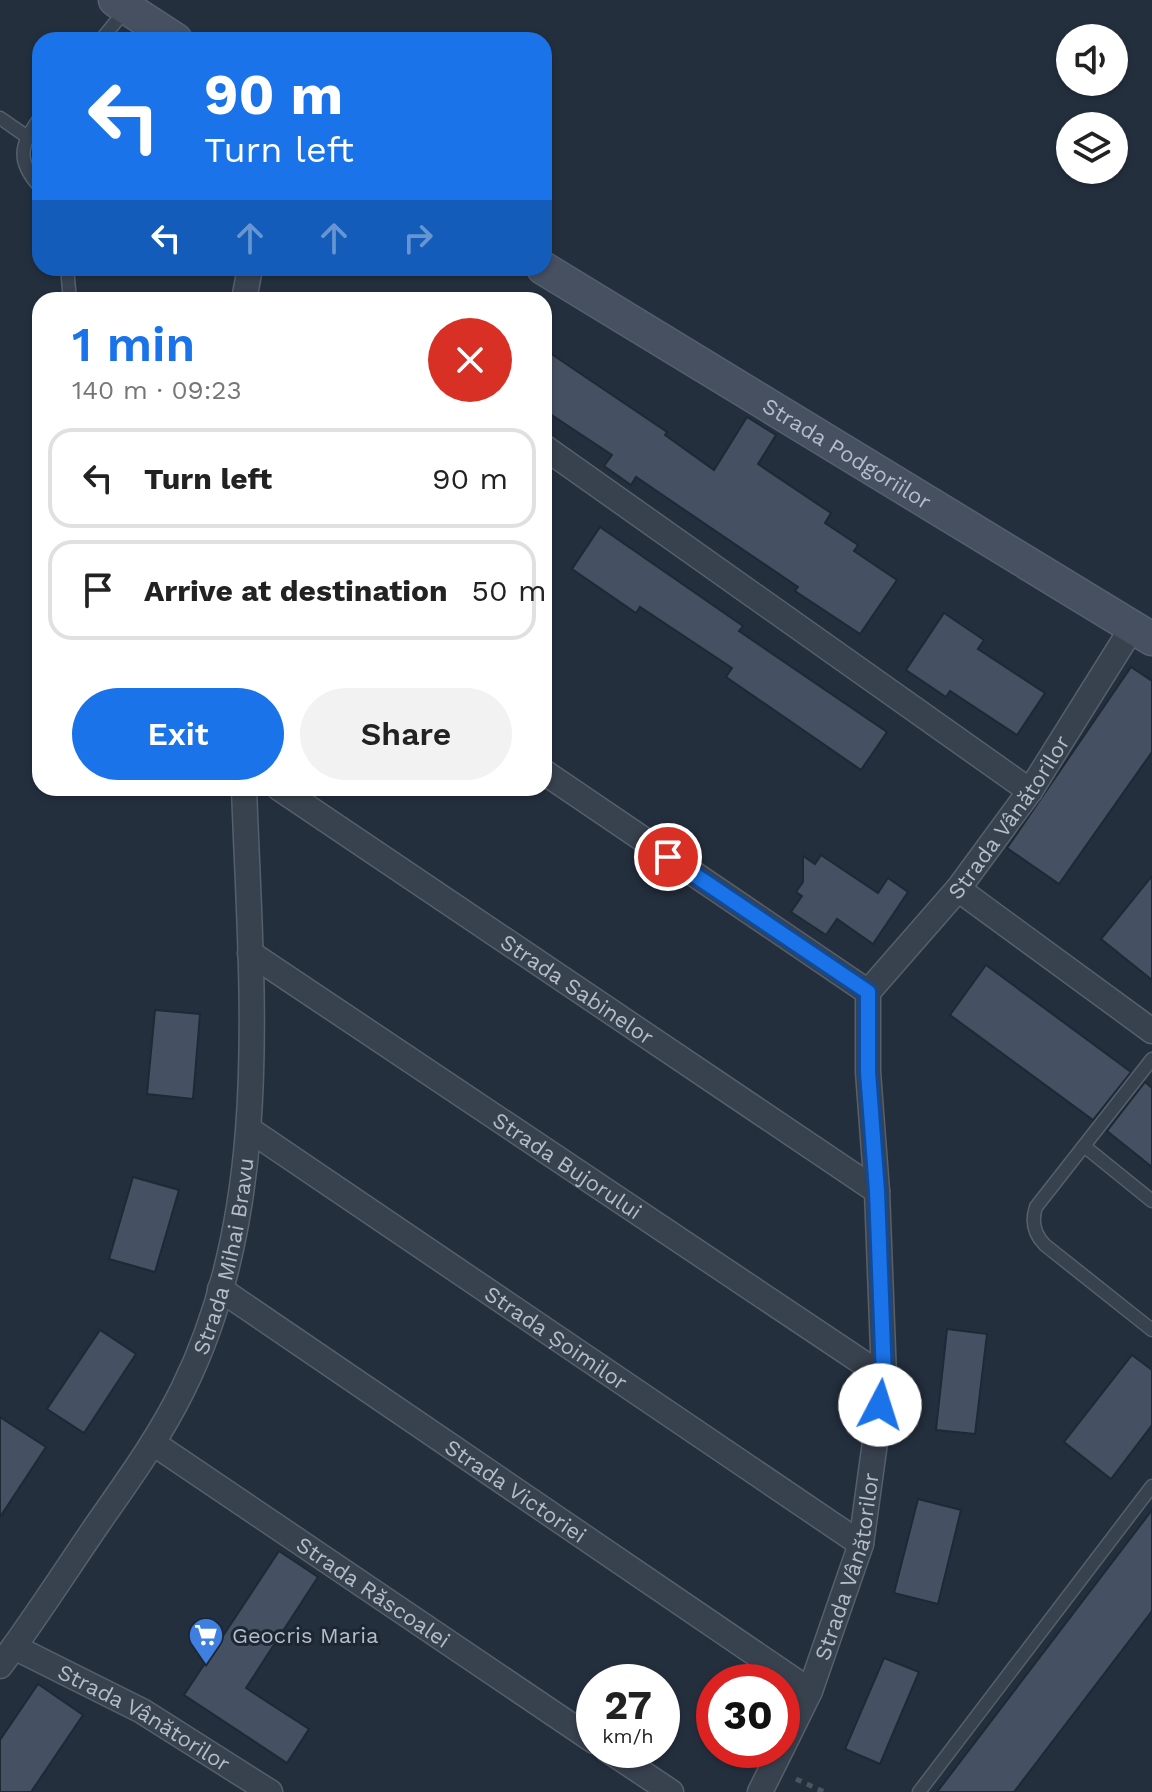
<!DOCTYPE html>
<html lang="en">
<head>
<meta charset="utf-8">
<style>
  :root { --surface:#fff; --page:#f2f2f2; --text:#222; --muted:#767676; --line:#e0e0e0; --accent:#1a73e8 }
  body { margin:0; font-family:"Work Sans",sans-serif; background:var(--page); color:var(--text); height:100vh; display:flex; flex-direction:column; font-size:30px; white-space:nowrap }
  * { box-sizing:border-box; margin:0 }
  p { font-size:26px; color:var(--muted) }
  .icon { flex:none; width:44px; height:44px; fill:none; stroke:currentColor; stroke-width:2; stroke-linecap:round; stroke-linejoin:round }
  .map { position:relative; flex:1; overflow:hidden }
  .drawer { position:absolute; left:32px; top:292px; width:520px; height:504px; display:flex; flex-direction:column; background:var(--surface); border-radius:24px; box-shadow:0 2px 6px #0004 }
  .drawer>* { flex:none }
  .top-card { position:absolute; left:32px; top:32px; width:520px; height:244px; border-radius:24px; box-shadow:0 2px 6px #0004; background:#1a73e8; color:#fff; overflow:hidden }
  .controls { position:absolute; left:1056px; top:24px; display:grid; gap:16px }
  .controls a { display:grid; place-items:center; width:72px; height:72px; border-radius:50%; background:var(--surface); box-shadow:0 2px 6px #0004; font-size:40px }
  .speed { position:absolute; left:576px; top:1664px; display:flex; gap:16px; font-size:40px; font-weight:700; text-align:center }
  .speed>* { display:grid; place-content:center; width:104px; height:104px; border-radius:50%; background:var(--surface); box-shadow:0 2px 6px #0004; line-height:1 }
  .speed small { font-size:20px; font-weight:400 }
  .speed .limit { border:12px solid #d22; background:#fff; color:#111 }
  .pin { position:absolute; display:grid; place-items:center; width:68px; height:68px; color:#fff; margin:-34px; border:4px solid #fff; border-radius:50%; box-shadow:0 2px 8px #0007 }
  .me { position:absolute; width:88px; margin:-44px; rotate:5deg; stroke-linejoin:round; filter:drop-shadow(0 0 6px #0008) }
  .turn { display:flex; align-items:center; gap:28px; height:168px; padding:0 40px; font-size:36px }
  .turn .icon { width:104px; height:104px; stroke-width:2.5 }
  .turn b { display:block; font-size:56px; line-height:68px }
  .lanes { display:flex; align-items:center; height:76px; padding:0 40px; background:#0003; justify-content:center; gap:40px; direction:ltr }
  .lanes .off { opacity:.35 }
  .round { display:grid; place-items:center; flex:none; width:84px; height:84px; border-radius:42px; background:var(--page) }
  .head { display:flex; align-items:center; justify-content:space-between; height:136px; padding:0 40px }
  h1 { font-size:48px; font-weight:600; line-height:60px; color:var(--accent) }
  .action { display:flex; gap:16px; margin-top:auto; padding:16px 40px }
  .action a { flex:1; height:92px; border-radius:48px; background:var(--accent); color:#fff; font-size:32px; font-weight:600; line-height:92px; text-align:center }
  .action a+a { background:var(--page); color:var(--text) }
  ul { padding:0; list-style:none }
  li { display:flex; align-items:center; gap:24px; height:100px; margin:0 16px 12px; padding:0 24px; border:4px solid var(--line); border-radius:24px }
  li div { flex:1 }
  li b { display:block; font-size:30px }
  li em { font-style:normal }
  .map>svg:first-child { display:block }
</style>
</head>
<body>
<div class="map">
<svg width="1152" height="1792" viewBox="0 0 1152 1792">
  <rect width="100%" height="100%" fill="#242f3e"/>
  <!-- building -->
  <g fill="#455162" stroke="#1f2835" stroke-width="2">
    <path d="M544,349L667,432L665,435L714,470L747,417L776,435L758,464L831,513L825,523L858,545L854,551L897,580L860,634L795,591L798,587L636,477L631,485L604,466L612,455L544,410Z"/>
    <path d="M600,527L743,626L739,631L887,732L861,770L726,677L732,668L640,607L636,613L572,569Z"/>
    <path d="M944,613L984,640L978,649L1045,693L1017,735L950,691L946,697L906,670Z"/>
    <path d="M1131,667L1152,681V752L1059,884L1007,848Z"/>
    <path d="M821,855L878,893L888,878L908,892L873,944L837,919L826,935L791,912L802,896L796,892L803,882V856L815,864Z"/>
    <path d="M1152,876V980L1101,939Z"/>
    <path d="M986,965L1131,1072L1093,1120L950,1015Z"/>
    <path d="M155,1010L200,1014L193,1099L147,1094Z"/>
    <path d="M1145,1082L1152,1088V1167L1107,1131Z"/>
    <path d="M133,1177L179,1190L155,1272L109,1259Z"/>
    <path d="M947,1329L987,1334L975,1434L936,1430Z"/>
    <path d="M100,1330L136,1354L84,1433L47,1409Z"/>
    <path d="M1132,1355L1152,1370V1425L1111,1479L1064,1442Z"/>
    <path d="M0,1417L46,1447L0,1517Z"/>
    <path d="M918,1499L961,1510L938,1604L894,1593Z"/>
    <path d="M1152,1510V1611L1014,1792H937Z"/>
    <path d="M279,1551L318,1577L246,1688L309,1729L287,1763L184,1695Z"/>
    <path d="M884,1658L919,1672L880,1764L845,1749Z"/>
    <path d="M38,1684L83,1715L31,1792H0V1740Z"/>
  </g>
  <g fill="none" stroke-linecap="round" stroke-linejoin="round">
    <!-- lane casing -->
    <g stroke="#565f6c" stroke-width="15">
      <g id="lane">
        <path d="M101,40L127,8"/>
        <path d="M0,118L26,136"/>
        <path d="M40,118C20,144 16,161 40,187"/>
        <path d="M67,268L70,300"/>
        <path d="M1152,1059L1036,1207C1031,1222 1034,1234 1045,1245L1152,1330"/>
        <path d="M1084,1146L1152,1201"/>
        <path d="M919,1792L1152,1486"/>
      </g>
    </g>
    <!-- street casing -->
    <g stroke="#565f6c" stroke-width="27">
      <g id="street">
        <path d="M244,300L250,268"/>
        <path d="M544,447L1030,791"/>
        <path d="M544,772L868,992"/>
        <path id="s1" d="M279,788L877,1191"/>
        <path d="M958,889L1152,1031"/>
        <path id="s2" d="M250,953L884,1377"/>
        <path id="s3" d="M250,1130L861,1544"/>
        <path id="s4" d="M220,1289L810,1691"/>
        <path id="s5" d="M153,1443L594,1741"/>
        <path id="s6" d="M14,1647L142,1711L270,1792"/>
        <path id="s7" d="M0,1666C35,1619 66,1570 99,1522C129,1479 160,1436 183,1389C274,1205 251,987 244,788"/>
        <path id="s8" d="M782,1748L810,1691L861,1544L884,1377L877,1191L868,1072V992L958,889L1030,791L1132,628"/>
        <path d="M608,1750L671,1792"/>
        <path d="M760,1792L781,1750"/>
      </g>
    </g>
    <!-- secondary casing -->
    <g stroke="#565f6c" stroke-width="35">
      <g id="secondary">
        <path d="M115,0L176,40"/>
        <path id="s9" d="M543,268L1152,639"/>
      </g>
    </g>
    <!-- path -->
    <path stroke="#44595c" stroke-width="5" stroke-dasharray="6 6" stroke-linecap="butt" d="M796,1779L824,1792"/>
    <!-- lane -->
    <use href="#lane" stroke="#38414e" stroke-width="12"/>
    <!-- street -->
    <use href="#street" stroke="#38414e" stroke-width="24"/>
    <!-- secondary -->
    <use href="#secondary" stroke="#465061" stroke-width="32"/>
  </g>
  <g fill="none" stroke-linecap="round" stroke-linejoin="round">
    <!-- route casing -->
    <g stroke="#114b97" stroke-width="20">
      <path id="route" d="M668,857L868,992V1072L877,1191L884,1377L880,1405"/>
    </g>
    <!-- route -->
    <use href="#route" stroke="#1a73e8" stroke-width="14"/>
  </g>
  <!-- icons -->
  <defs>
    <g id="supermarket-pin" transform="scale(1.8)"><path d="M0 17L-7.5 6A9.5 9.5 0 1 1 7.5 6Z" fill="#3f7fe0" stroke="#1d2633"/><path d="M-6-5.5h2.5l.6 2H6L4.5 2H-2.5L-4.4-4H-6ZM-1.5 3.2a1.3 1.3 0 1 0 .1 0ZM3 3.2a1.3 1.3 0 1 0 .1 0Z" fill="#fff"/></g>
  </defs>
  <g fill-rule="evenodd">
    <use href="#supermarket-pin" x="206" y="1635"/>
  </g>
  <g text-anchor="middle" stroke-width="6" stroke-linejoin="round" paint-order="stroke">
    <!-- street labels -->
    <g font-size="22" fill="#b4bcc9" stroke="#1d2633">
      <text dy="8" stroke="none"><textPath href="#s9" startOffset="356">Strada Podgoriilor</textPath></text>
      <text dy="8" stroke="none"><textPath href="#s8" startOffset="998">Strada Vânătorilor</textPath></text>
      <text dy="8" stroke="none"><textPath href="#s1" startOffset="360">Strada Sabinelor</textPath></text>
      <text dy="8" stroke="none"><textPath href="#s2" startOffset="382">Strada Bujorului</textPath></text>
      <text dy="8" stroke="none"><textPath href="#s7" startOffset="472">Strada Mihai Bravu</textPath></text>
      <text dy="8" stroke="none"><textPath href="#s3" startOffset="370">Strada Șoimilor</textPath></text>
      <text dy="8" stroke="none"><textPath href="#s4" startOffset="358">Strada Victoriei</textPath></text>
      <text dy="8" stroke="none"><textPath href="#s8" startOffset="194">Strada Vânătorilor</textPath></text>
      <text dy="8" stroke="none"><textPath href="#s5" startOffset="266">Strada Răscoalei</textPath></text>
      <text dy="8" stroke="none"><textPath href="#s6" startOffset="148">Strada Vânătorilor</textPath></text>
    </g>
    <!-- poi labels -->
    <g font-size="22" fill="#b4bcc9" stroke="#1d2633" text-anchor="start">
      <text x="232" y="1643">Geocris Maria</text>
    </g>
  </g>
</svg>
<div class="controls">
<a><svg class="icon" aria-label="sound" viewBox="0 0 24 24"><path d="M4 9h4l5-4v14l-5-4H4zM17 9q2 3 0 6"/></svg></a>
<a><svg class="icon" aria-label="layers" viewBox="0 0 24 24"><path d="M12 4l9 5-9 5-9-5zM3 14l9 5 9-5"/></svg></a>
</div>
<div class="speed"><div>27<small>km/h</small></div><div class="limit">30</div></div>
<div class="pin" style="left:668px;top:857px;background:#d93025"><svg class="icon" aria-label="arrive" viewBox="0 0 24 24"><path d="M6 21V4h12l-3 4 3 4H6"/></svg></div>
<svg class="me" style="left:880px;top:1405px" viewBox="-20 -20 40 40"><circle r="19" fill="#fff"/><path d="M0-13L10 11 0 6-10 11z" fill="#1a73e8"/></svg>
<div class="top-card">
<div class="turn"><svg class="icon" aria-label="left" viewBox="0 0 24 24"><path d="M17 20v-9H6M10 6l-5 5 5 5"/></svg><div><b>90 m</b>Turn left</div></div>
<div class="lanes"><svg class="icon" aria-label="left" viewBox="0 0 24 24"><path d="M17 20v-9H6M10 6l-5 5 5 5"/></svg><svg class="icon off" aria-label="ahead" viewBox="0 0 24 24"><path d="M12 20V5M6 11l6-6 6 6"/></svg><svg class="icon off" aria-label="ahead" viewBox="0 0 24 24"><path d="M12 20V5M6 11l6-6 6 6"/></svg><svg class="icon off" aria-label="right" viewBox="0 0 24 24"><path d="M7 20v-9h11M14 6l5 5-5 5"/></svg></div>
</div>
<section class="drawer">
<div class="head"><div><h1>1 min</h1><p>140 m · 09:23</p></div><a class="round" style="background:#d93025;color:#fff"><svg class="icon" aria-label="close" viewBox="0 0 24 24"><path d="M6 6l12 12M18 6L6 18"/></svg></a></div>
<ul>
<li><svg class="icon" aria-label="left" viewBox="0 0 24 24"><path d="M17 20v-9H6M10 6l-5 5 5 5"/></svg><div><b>Turn left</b></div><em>90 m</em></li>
<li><svg class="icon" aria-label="arrive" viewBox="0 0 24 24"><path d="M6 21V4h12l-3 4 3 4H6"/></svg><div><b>Arrive at destination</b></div><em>50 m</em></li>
</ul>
<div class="action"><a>Exit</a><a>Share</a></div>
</section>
</div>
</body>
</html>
